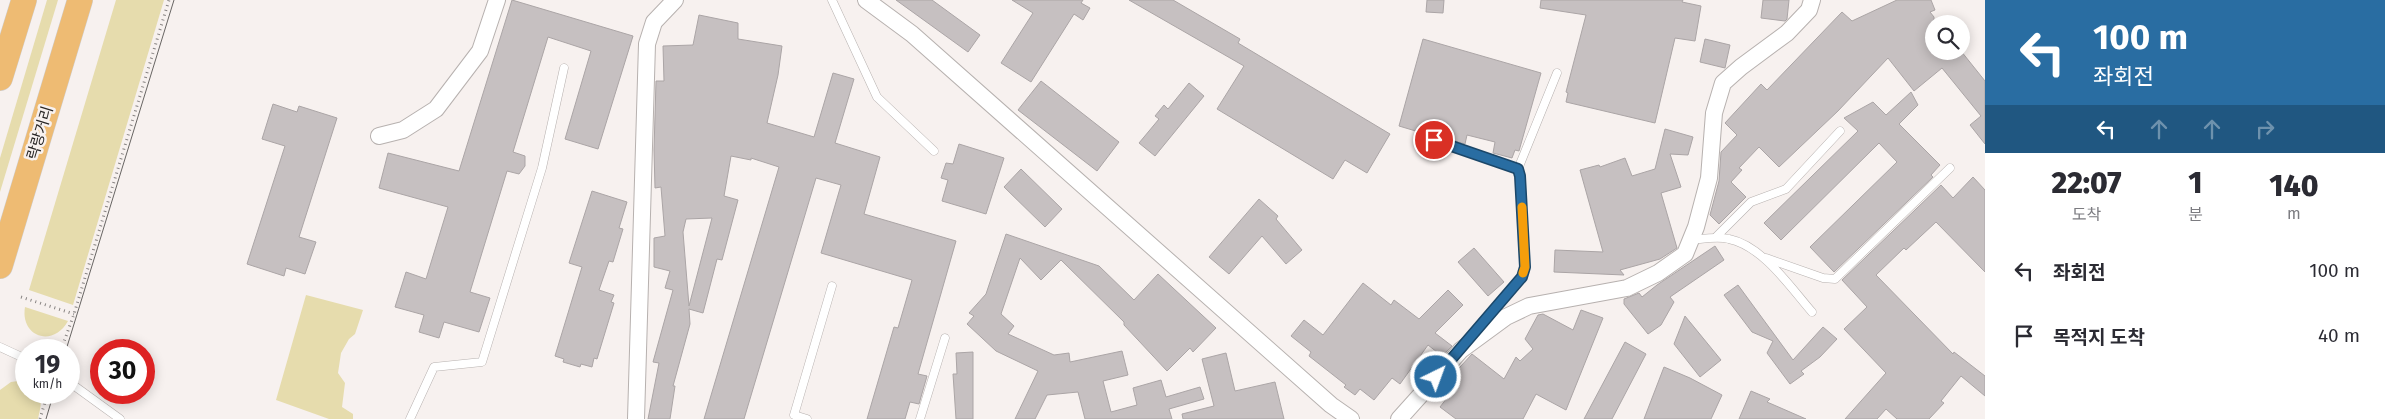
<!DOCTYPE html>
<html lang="ko">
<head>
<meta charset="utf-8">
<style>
  :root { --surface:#fff; --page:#f2f2f3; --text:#2b2b33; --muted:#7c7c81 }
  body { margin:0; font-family:"Fira Sans","Noto Sans KR",sans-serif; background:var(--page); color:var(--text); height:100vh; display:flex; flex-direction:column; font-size:19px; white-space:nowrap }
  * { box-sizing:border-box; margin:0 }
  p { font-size:16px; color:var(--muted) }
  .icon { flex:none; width:28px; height:28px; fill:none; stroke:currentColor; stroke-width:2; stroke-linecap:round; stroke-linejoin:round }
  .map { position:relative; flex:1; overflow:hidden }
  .drawer { display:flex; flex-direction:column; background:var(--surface); width:400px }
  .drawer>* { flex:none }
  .hud { background:#296da2; color:#fff; overflow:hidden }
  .fabs { position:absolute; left:1925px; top:15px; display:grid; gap:10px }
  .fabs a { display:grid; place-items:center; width:45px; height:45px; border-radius:50%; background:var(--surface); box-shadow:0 2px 12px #0003; font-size:25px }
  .speed { position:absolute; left:15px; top:339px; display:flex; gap:10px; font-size:25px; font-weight:700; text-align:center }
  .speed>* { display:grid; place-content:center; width:65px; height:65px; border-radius:50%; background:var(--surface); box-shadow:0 2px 12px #0003; line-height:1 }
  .speed small { font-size:12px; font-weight:400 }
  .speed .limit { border:8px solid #d22; background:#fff; color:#111 }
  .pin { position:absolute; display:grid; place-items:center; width:42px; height:42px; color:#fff; margin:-21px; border:2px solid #fff; border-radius:50%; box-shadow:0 1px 5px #0007 }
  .me { position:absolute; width:55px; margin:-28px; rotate:42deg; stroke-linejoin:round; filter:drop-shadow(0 0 4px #0008) }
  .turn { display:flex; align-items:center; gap:18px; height:105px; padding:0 25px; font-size:22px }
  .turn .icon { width:65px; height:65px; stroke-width:2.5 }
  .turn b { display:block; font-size:35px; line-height:42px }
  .lanes { display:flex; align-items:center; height:48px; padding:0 25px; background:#0003; justify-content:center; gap:25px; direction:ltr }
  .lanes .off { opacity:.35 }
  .eta { display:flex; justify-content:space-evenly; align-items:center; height:85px; text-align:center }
  .eta b { font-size:30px; font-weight:800; line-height:35px }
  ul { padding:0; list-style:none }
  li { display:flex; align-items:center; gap:15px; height:65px; padding:0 25px }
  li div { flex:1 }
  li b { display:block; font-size:19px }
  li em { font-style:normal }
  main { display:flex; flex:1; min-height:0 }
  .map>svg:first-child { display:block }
</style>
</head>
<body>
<main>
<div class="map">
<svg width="1985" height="419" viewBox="0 0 1985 419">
  <rect width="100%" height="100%" fill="#f7f1ef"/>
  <!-- green -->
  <g fill="#e6dcad">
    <path d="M47,0H58L0,192V158Z"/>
    <path d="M116,0H164L73,305L29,290Z"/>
    <path d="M306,295L363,310L355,334L349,339L341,353L338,373L345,383L342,407L353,414V419H329L276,400Z"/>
    <path d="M25,307L68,321C53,348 20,337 25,307Z"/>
    <path d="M18,381L26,382V392L38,393C43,402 40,409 38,419H0V390L11,382Z"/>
  </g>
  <!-- building -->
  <g fill="#c6c0c1" stroke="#aba5a6" fill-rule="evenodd">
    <path d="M512,0L633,36L598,149L565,139L591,51L548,37L513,152L525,156V166L519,174L507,171L470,292L490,298L479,332L444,322L439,338L419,332L424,315L395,307L406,272L426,279L448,207L379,188L388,153L459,171Z"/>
    <path d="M896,0H932L980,35L968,52Z"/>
    <path d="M1012,0H1083L1081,3L1090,8L1083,20L1074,14L1031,82L1001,63L1033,13Z"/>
    <path d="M1129,0H1173L1240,39L1238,43L1390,134L1367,173L1345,160L1333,179L1217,109L1244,66Z"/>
    <path d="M1427,0H1444L1443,13L1426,12Z"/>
    <path d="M1541,0H1683L1682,2L1701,6L1695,41L1675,38L1655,123L1566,102L1568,93L1566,92L1586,15L1540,8Z"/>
    <path d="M1763,0H1789L1787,19L1785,21L1761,18Z"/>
    <path d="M1897,0H1931L1935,10L1930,12L1934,17V51H1961L1985,81V144L1970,125L1981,116L1942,68L1914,91L1888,58L1838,111L1779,167L1759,147L1739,168L1742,170L1731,182L1746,197L1719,224L1710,215L1719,181L1721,152L1737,135L1725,123L1761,84L1767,90L1842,12L1852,21Z"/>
    <path d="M699,15L738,23V39L782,46L778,75L767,123L814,137L833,73L854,79L835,143L880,157L864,214L956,241L918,374L927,376L919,404L910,402L905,419H867L894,327L898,328L912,280L821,253L841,185L816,178L744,419H704L779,167L751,158V160L731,156L724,196L738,200L722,260L717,259L703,313L689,309L690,324L673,386H675L670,419H648L659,363L653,362L673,290L665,288L670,271L654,267V238L665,236L661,187L655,188L654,150L656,81H664L663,46L693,45ZM712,218L689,306L683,232L686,219Z"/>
    <path d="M1423,39L1541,73L1519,151L1515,150L1512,158L1493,153L1495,142L1467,135L1465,144L1446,138L1448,130L1422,123L1419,132L1399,126Z"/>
    <path d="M1705,39L1730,45L1725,68L1700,62Z"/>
    <path d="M1041,81L1119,142L1097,171L1018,110Z"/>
    <path d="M1189,83L1204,96L1155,156L1139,143L1159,119L1155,116L1164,105L1168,109Z"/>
    <path d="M1911,92L1918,105L1899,124L1940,165L1931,175L1933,177L1834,272L1810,247L1897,162L1879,143L1781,240L1764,223L1858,131L1844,118L1873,102L1886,115Z"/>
    <path d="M273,104L297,112L299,106L337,118L299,237L316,242L305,274L286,268L284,276L247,264L285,146L262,139Z"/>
    <path d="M1665,129L1693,137L1688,155L1670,154L1681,187L1661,193L1677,248L1660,259L1620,270L1624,275L1554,272L1555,250L1603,252L1580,170L1599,165L1600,167L1625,158L1632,176L1655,169Z"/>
    <path d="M959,144L1004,158L986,214L942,201L948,180L941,178L946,163L953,164Z"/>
    <path d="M1021,169L1062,209L1045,227L1004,187Z"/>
    <path d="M1973,177L1985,190V272L1936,222L1906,250L1904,248L1876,275L1953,354L1954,352L1985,376V396L1961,376L1941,401L1944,403L1929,419H1897L1886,409L1877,419H1845L1886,373L1844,329L1867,307L1842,280L1941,185L1953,198Z"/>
    <path d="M592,191L627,202L619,228L623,229L613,262L609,261L599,290L614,295L611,302L614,303L597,359L594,358L592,367L581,364L580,367L563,362L564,359L555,356L582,267L569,263Z"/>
    <path d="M1259,199L1278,216L1276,219L1302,250L1286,264L1262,236L1229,274L1209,257Z"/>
    <path d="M1006,234L1099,266L1134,300L1158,274L1216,328L1193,352L1190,348L1167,371L1124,325V322L1061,260L1041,280L1020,258L1001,314L1014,326L1008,334L1054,355L1069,353L1070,362L1122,351L1128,375L1103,381L1111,412L1137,405L1133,388L1161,380L1166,397L1200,387L1204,399L1169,409L1172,419H1085L1078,392L1047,395L1035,419H1015L1038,371L996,351L967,324L974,316L969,313L986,294Z"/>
    <path d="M1715,246L1724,260L1670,297L1674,302L1661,325L1648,334L1624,304V299L1639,293L1642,297L1657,285Z"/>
    <path d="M1474,248L1504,282L1488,296L1458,262Z"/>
    <path d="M1363,283L1391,305L1394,300L1419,319L1448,290L1463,305L1435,333L1452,346L1442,356L1428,345L1400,384L1392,378L1374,400L1360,389L1355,395L1344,387L1346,385L1309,356L1311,352L1291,336L1304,320L1323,335Z"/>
    <path d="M1738,285L1793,360L1823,327L1837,339L1820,357L1801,371L1804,374L1790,384L1767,353L1773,341L1752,332L1724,295Z"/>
    <path d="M1581,310L1603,318L1566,410L1536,394L1523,419H1456L1440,407L1457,385L1449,379L1472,354L1504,379L1516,357L1520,361L1533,349L1525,339L1538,315L1543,314L1573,330Z"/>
    <path d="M1685,316L1721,360L1700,377L1674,344Z"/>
    <path d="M1625,342L1646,354L1612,419H1584Z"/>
    <path d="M973,352V419H956L953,374H957L956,353Z"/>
    <path d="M1226,353L1235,391L1275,382L1284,419H1183L1182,414L1214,406L1202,359Z"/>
    <path d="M1664,367L1690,378L1722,395L1711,419H1644Z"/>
    <path d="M1751,391L1770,399L1767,402L1806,419H1739Z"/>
  </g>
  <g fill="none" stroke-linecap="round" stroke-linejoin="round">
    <!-- service casing -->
    <g stroke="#b7b1af" stroke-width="9">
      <g id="service">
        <path d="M832,0L877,97L934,151"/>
        <path d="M1434,140L1518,169L1521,176L1525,267L1522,277L1473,334"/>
        <path d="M1518,169L1557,73"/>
        <path d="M1716,237L1751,202L1786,189L1840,131"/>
        <path d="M1691,240C1703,239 1717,236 1729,239C1763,246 1791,288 1812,312"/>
        <path d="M1766,258L1823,278L1835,279L1950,168"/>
        <path d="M0,347L26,359"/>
        <path d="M69,382L120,419"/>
        <path d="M410,419L434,367L482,362L542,168L564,68"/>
        <path d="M807,419L794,415L832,286"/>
        <path d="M920,419L945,338"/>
      </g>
    </g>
    <!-- minor casing -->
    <g stroke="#b7b1af" stroke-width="18">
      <g id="minor">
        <path d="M866,0L912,34L1331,405L1351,419"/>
        <path d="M379,136L403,130L436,109L480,51L497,0"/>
        <path d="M636,419L647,44L654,22L675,0"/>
        <path d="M1399,419L1461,350L1506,317L1529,306L1627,288L1658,273L1685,254L1696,227L1709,178L1714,113L1723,83L1741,67L1787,33L1809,10L1812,0"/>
      </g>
    </g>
    <!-- primary casing -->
    <g stroke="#d0cfcf" stroke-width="26">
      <g id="primary">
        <path d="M0,78L24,0"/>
        <path d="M0,266L80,0"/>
      </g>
    </g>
    <!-- path -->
    <g stroke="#888483" stroke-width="3" stroke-dasharray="1 4" stroke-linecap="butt">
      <path d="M21,297L74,314"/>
      <path d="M61,350L74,314L169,0"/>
      <path d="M40,419L48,392"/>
    </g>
    <!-- service -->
    <use href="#service" stroke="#fff" stroke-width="8"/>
    <!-- minor -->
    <use href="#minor" stroke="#fff" stroke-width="16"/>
    <!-- primary -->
    <use href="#primary" stroke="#eebb73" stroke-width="25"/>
    <!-- tram -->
    <g stroke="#686563" stroke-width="1">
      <path d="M66,350L174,0"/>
      <path d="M46,419L54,392"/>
    </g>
  </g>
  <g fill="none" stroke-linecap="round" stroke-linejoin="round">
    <!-- route casing -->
    <g stroke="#1b4769" stroke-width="12">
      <path id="route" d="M1434,140L1518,169L1520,176L1525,267L1522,277L1436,377"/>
    </g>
    <!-- route -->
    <use href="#route" stroke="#296da2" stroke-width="9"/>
    <!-- slow -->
    <path stroke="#f59e0b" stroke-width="9" d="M1522,207L1525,267L1523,273"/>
  </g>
  <g text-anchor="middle" stroke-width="5" stroke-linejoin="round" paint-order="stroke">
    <!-- street labels -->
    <g font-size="15" fill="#292726" stroke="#f7f1ef">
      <text transform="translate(40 133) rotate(-73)" y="5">락랑거리</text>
    </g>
  </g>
</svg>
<div class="fabs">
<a><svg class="icon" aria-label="search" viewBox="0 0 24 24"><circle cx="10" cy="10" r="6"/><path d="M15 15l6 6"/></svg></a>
</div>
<div class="speed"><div>19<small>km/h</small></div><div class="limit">30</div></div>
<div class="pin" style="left:1434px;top:140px;background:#d93025"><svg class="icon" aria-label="arrive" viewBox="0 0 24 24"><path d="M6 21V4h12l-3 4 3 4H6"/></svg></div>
<svg class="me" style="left:1436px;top:377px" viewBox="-20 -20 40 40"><circle r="17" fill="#296da2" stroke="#fff" stroke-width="3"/><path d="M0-11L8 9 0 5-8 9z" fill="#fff"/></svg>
</div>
<section class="drawer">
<div class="hud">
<div class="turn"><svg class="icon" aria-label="left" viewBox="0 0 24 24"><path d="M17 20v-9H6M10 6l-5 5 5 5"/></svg><div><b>100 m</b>좌회전</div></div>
<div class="lanes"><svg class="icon" aria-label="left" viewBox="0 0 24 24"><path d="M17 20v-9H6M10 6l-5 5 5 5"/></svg><svg class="icon off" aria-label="ahead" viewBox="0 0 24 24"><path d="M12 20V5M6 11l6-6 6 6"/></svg><svg class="icon off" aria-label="ahead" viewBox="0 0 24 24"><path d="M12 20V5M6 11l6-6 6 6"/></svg><svg class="icon off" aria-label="right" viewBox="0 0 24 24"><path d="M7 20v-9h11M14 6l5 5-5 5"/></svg></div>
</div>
<div class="eta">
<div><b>22:07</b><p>도착</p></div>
<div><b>1</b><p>분</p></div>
<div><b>140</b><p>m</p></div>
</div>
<ul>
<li><svg class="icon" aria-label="left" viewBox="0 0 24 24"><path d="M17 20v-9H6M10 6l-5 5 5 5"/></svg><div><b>좌회전</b></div><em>100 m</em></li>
<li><svg class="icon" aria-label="arrive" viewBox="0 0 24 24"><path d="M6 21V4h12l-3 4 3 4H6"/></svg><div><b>목적지 도착</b></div><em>40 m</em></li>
</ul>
</section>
</main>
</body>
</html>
